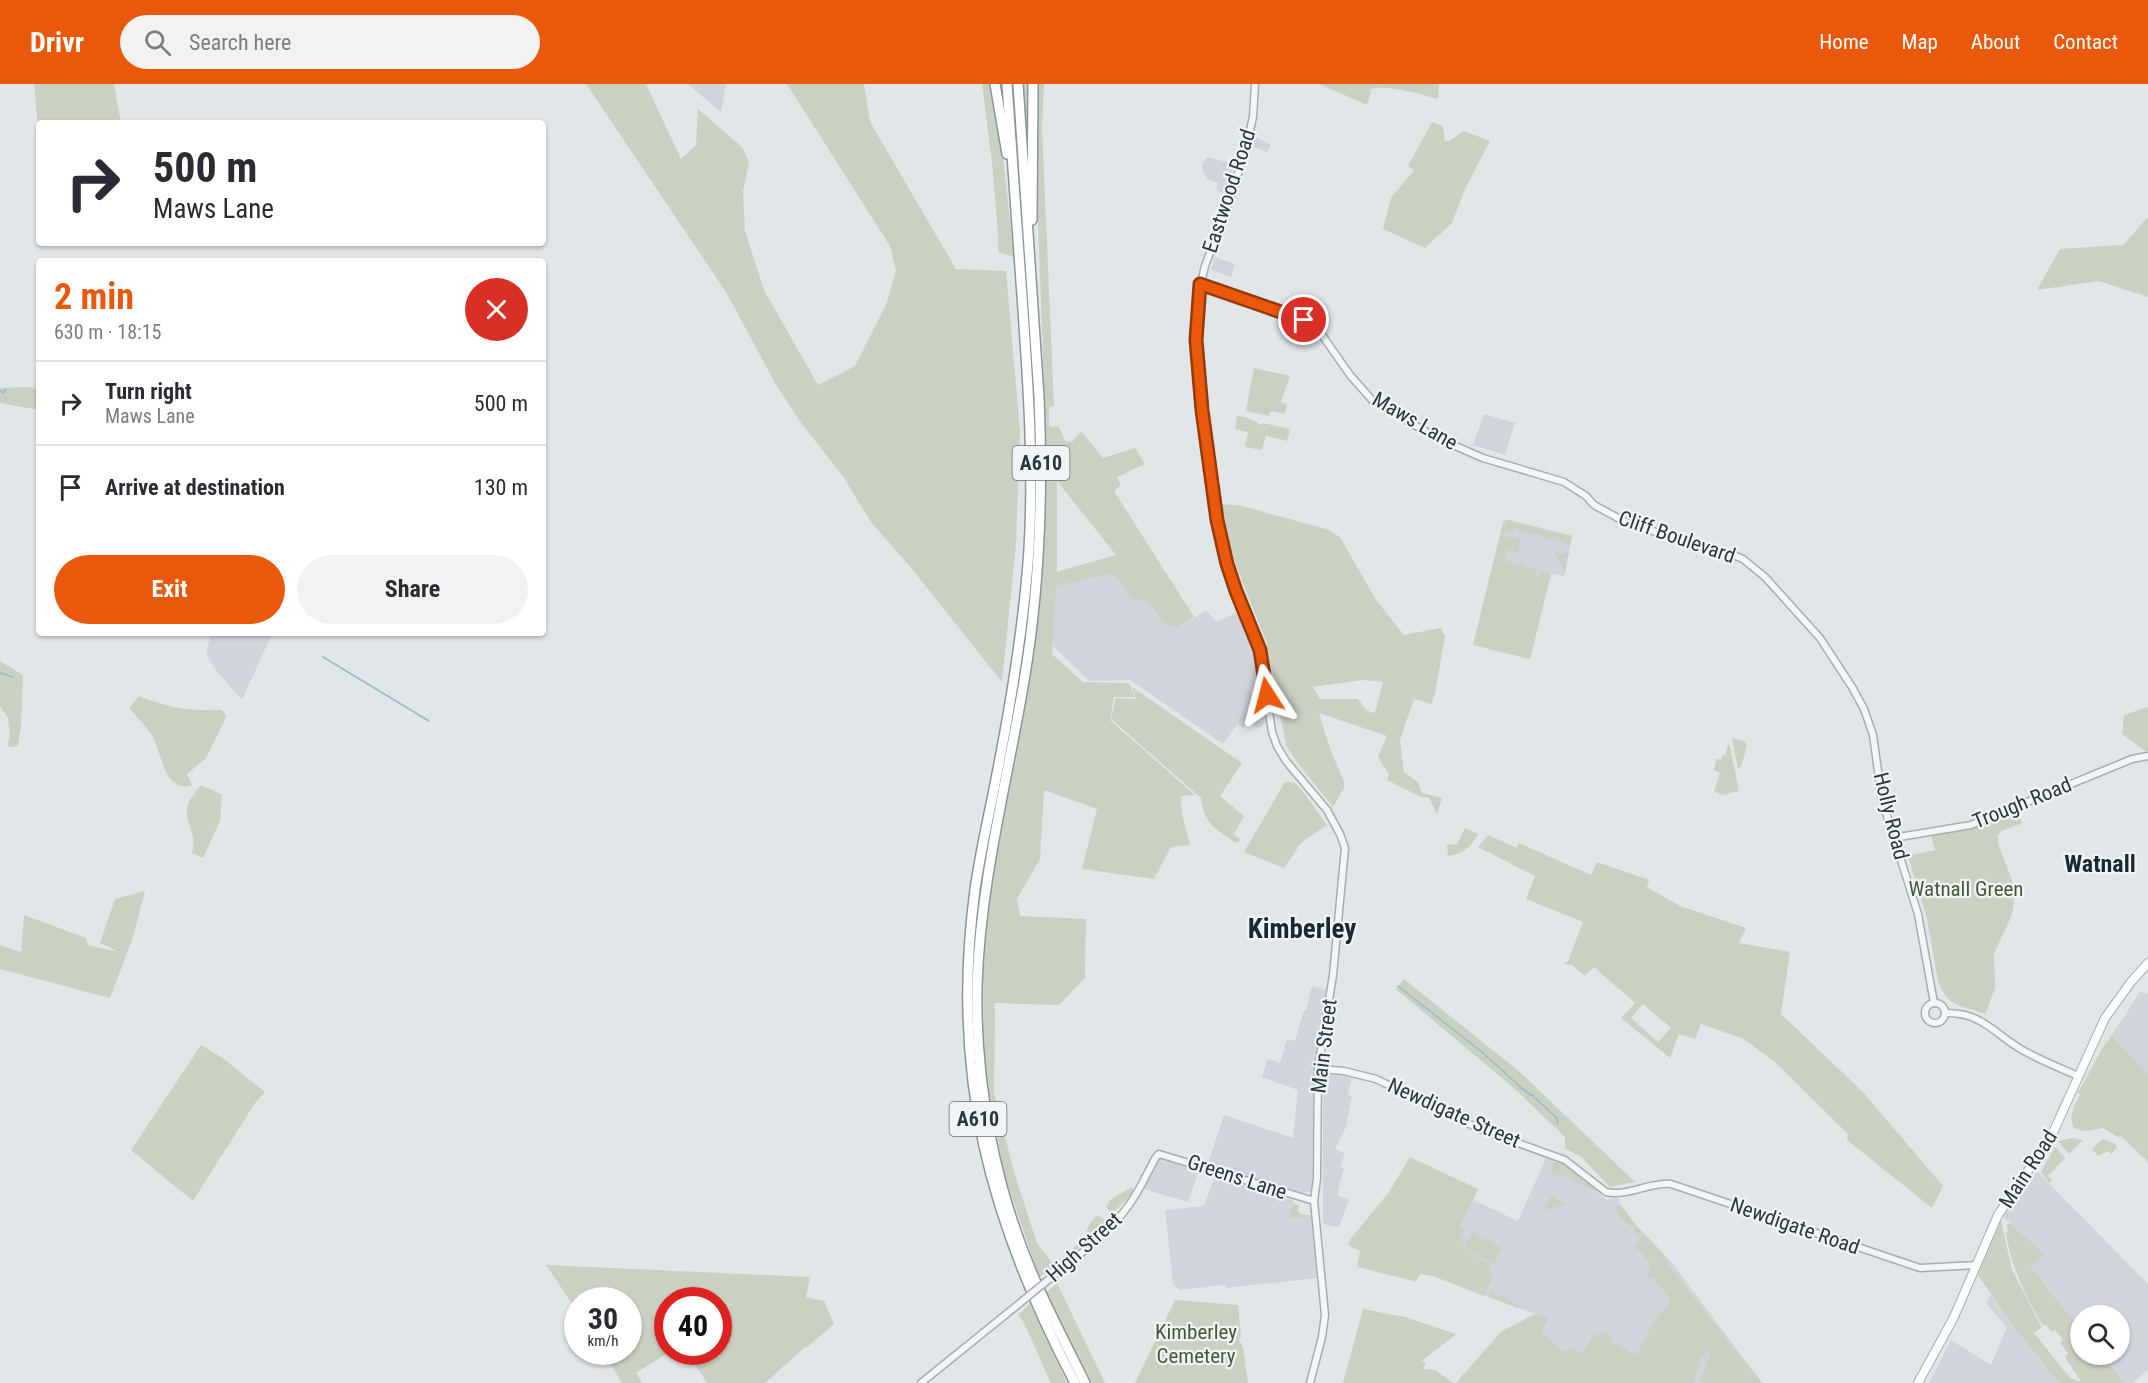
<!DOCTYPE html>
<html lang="en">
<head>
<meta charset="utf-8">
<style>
  :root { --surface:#fff; --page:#f2f2f3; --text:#2b2b33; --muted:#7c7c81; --line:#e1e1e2; --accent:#ea580c }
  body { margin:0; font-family:"Roboto Condensed",sans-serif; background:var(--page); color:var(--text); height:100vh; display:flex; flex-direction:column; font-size:22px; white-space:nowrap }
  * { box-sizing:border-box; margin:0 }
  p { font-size:20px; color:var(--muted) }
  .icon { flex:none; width:33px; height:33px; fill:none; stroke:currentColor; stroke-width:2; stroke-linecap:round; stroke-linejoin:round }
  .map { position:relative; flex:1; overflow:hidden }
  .panel { position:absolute; left:36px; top:174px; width:510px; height:378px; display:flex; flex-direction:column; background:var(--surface); border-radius:6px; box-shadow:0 2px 4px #0004 }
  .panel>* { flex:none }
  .hud { position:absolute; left:36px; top:36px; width:510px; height:126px; border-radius:6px; box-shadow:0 2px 4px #0004; background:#fff; color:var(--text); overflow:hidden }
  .controls { position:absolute; left:2070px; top:1221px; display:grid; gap:12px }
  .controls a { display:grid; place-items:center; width:60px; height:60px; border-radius:50%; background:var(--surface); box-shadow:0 2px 4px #0004; font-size:30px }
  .speed { position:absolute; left:564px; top:1203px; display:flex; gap:12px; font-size:30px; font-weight:700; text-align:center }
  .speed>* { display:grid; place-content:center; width:78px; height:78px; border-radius:50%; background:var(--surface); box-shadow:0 2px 4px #0004; line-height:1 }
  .speed small { font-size:15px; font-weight:400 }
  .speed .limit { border:9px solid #d22; background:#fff; color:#111 }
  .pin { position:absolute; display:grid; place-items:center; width:51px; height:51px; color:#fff; margin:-26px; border:3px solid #fff; border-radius:50%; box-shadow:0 2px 6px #0007 }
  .me { position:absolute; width:66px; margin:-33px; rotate:351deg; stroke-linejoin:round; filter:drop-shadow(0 0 4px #0008) }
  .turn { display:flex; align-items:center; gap:21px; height:126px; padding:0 18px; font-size:27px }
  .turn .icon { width:78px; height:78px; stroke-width:2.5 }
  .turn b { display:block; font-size:42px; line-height:51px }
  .round { display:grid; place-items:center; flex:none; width:63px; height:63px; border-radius:32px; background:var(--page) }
  .summary { display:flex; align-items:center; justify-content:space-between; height:102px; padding:0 18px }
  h1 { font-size:36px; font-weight:700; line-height:45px; color:var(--accent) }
  .cta { display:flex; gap:12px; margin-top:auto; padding:12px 18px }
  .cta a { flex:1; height:69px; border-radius:36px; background:var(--accent); color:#fff; font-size:24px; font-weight:700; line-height:69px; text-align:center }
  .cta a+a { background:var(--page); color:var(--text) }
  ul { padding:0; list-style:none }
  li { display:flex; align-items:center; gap:18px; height:84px; padding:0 18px; border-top:2px solid var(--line) }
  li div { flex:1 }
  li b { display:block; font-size:22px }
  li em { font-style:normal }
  header { display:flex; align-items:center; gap:36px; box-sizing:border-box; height:84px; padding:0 30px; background:var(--accent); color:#fff }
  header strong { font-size:28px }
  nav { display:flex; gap:33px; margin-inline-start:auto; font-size:21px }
  .search { width:420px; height:54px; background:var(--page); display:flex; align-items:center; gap:15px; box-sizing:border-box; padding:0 21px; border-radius:33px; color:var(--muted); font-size:22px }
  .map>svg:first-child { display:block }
</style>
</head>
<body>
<header>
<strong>Drivr</strong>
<div class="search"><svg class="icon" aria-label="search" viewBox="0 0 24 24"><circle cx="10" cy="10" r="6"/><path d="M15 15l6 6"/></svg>Search here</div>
<nav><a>Home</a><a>Map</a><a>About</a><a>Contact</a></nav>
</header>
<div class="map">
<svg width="2148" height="1299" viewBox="0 0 2148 1299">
  <rect width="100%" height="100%" fill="#e1e6e8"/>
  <!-- built -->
  <g fill="#cfd5da">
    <path d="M688,0H726L721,28L711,20Z"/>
    <path d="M1254,52L1271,61L1267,68L1251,62Z"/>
    <path d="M1207,73L1234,80L1225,110L1216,106L1218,99L1209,96L1203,89L1202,80Z"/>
    <path d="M1215,173L1235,180L1231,193L1211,186Z"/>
    <path d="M1484,330L1515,339L1505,371L1473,361Z"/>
    <path d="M1504,435L1572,452L1564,492L1551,490L1530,575L1473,561Z"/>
    <path d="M1117,483L1177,544L1206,527L1217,538L1240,527L1253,566L1266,638L1258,645L1249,637L1243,644L1237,640L1223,660L1130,596L1089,597L1049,558L1056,497Z"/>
    <path d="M211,549H277L276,551L272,550L242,616L215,585L206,569Z"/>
    <path d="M1312,902L1329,906L1313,1058L1312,1107L1303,1109L1208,1080L1224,1031L1293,1054L1298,1006L1262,993L1268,975L1280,979L1287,955L1295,957L1304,926H1306Z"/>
    <path d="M2140,908L2148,910V991L2112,951Z"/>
    <path d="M1323,990L1352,993L1348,1011L1352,1012L1346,1043L1335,1065L1345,1069L1340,1083L1344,1084L1337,1111L1349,1116L1339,1143L1323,1140Z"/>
    <path d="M1161,1074L1199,1086L1188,1118L1144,1105L1151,1088Z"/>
    <path d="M1546,1074L1561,1080L1607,1116L1618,1113L1620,1120L1636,1141L1673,1180L1762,1299H1456L1502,1247L1535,1230L1437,1194L1473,1116L1518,1137Z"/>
    <path d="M2037,1087L2148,1200V1286L2133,1299H2125L2102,1271L2120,1270V1232H2080V1245L2030,1182L2043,1170L2003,1133Z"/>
    <path d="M1215,1092L1294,1117L1290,1135L1311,1133L1317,1194L1226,1204L1225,1201L1179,1206L1173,1200L1165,1126L1204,1122Z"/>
    <path d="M1991,1211L2010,1238L2059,1299H1929L1951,1256L1991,1281L2007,1243L1986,1219Z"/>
  </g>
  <!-- green -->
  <g fill="#cad1c3" fill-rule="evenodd">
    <path d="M34,0H114L121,39H39V55Z"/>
    <path d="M586,0H646L681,75L696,61L698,25L742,63L749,78L743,108L745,147L764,206L818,301L855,282L886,221L896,187L890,162L787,0H864L870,38L956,185L1006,187L1020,347L1016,460L1002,598L912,485L871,438L842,391L801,339L775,299L726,208Z"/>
    <path d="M982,0H991L1003,73L1014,173L998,168V148L992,78Z"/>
    <path d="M1022,0H1030L1029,47L1027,48Z"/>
    <path d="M1037,0H1044L1042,43L1054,322L1049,323V342L1059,343L1065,357L1072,358L1081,347L1103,374L1135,364L1145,380L1117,393L1121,401L1114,407L1194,533L1177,544L1167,541L1147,517L1134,516L1112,489L1056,502L1052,570L1083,598L1129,599L1135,613H1114L1110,636L1195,711L1181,712L1182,730L1190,761L1171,763L1154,795L1082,785L1097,725L1044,706L1040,775L1017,815L1020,832L1086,835L1085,894L1059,921L995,919L994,1008L1014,1088L1037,1159L1051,1177V1186L1039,1193L1004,1089L984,982L983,884L991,791L1033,576L1042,484L1045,326L1037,112ZM1057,397L1116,471H1115L1057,488Z"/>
    <path d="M1319,0H1439L1438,15C1422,10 1386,0 1371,5L1368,19L1365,20Z"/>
    <path d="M1432,38L1443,42L1445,57H1449L1464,47L1490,57L1465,105L1452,139L1425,164L1383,145L1391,114L1414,86L1408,82Z"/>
    <path d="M2148,133V213L2099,197L2037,206L2060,165L2123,161Z"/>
    <path d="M1254,284L1290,292L1281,318L1287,320L1285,330L1271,327L1269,332L1246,327Z"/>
    <path d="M28,303L39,306V326L0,319V304Z"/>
    <path d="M1237,332L1245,333L1262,341L1263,339L1290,345L1287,357L1266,352L1262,366L1245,363L1248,348L1235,345Z"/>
    <path d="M1221,420L1242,422L1326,445L1340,453L1376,516L1404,551L1441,544L1445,552L1435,610L1431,620L1414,615L1400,656L1404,688L1418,698L1422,709L1442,714L1437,730L1429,714L1421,713L1387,696L1389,691L1378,673L1387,652L1319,629L1329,662L1344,698V704L1333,723L1296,677L1286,661L1267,560L1235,479ZM1362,596L1383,598L1375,629L1367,627L1358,615H1320L1313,603Z"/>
    <path d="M1508,436L1572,452L1570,461L1554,454H1552L1551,456L1543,455V452L1518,448V445H1513V449L1501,447L1503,440L1506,441Z"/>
    <path d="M1500,451L1521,456L1518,469L1507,466L1505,476L1519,481L1520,479L1525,480V483L1537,485L1536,493H1539L1540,486L1551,490L1530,575L1473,561Z"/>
    <path d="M1568,465L1569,467L1565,489L1554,468L1565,470Z"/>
    <path d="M0,577L23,591L21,642L18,662L9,663L8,659L10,652L8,634L0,622Z"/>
    <path d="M1132,603L1242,679L1220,712L1244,732L1234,750L1241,756L1236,759C1215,744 1205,742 1201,714L1111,635L1116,614L1136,615Z"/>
    <path d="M139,612C169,624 188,627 221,626L224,628L226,633L206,674L187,690L192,701C164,710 162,669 153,653C146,642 137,633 129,624Z"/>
    <path d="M2148,623V667H2145L2122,650L2124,631Z"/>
    <path d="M1732,654L1744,657L1747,661L1742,680L1738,686Z"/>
    <path d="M1728,661L1730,662L1739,707L1722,711L1714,707L1720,689L1714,686L1716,675L1721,676L1723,671H1725Z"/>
    <path d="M1285,698L1295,699L1304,709L1327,741L1301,759L1284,784L1244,768Z"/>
    <path d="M201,701L222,711L220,737L203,774L192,769C198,748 185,741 187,726C187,717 196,708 201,701Z"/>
    <path d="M2016,726L2022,739L2002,747L1998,751V760L2014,801L2012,802L2014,815L2013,825L2011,833L1994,870L1995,904L1986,929H1982C1959,921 1947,922 1938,897L1927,835L1908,772L1935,766L1931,751L1972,744Z"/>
    <path d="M1465,744L1479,750C1470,763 1464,770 1448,772L1447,761L1457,760Z"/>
    <path d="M1488,751L1517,764L1519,759L1591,791L1597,778L1649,796L1647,803L1680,822L1746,844L1739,859L1790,868L1781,930L1862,1007L1943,1102L1932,1124L1847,1056L1848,1050L1776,979L1744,955L1701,940L1695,955L1679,950L1670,974L1621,934L1635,919L1594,883L1585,892L1572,881L1563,880L1568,877L1583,838L1526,815L1535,792L1478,763ZM1643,920L1671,944L1658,958L1631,934Z"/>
    <path d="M145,807L133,853L110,914L0,885V861L21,868L24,831L86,854L88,861L119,868L100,859L115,815Z"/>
    <path d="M1404,895L1520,988L1635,1098L1610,1103L1581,1073L1565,1064V1053L1516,1006L1396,905Z"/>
    <path d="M2112,951L2148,991V1078L2121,1052L2118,1053L2103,1044C2091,1046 2085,1049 2074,1044C2068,1033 2074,1022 2080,1011L2078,1009L2103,963Z"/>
    <path d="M201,961L224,975L265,1008L255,1019L193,1117L131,1066Z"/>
    <path d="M2073,1054L2083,1056L2069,1070L2058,1057Z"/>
    <path d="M2103,1055L2114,1059L2117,1063L2111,1070L2108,1067L2098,1072L2092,1065Z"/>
    <path d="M2055,1063L2065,1074L2048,1092L2052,1097L2049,1099L2041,1088Z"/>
    <path d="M1410,1073L1478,1105L1460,1144L1464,1146L1459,1155L1465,1158L1462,1165L1487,1178L1493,1193L1484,1212L1437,1193L1420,1190L1416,1198L1357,1183L1360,1167L1348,1161L1349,1157L1389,1108Z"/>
    <path d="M1556,1078L1562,1079L1597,1106L1596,1108L1559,1089L1556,1092L1550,1088L1553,1081Z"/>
    <path d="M1132,1103L1135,1107L1112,1130L1106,1123L1110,1116Z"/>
    <path d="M1552,1111L1565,1120L1543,1127Z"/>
    <path d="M1293,1120L1299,1121L1298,1127L1300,1130L1309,1131L1311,1133L1289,1135Z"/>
    <path d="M1620,1120L1636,1141L1669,1176L1668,1181L1762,1299H1699L1711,1270L1708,1268L1701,1271L1699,1279L1700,1282L1693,1299H1456L1502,1247L1535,1230L1549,1234L1541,1249L1564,1267L1570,1263L1583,1269L1595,1249L1599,1251L1602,1246L1612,1252L1610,1257L1636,1271L1652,1241L1671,1217L1654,1194L1652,1195L1646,1191L1651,1179L1644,1175L1646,1171L1634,1163L1641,1152L1632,1147L1634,1144L1621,1136L1614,1122Z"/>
    <path d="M1096,1132L1101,1133L1105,1137L1104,1142L1061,1179L1059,1176L1083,1156L1090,1139Z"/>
    <path d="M2001,1137L2012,1186L2042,1243L2034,1249L2070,1294L2081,1298L2065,1273L2068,1269L2060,1259L2063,1255L2055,1246L2052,1248L2046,1241L2043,1242C2026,1212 2011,1184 2006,1149L2008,1148L2007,1140H2011L2044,1170L2030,1182L2080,1245V1270L2102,1271L2125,1299H2059L2010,1238L1978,1191Z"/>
    <path d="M1471,1149L1502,1164L1494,1179L1464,1165Z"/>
    <path d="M546,1181L810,1193L806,1213L824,1217L834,1240L806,1264L803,1263V1265L765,1299H707L687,1268H718V1216H668V1268H669L636,1289L642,1299H622L603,1268H628V1216H578L577,1227Z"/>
    <path d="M1057,1199L1105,1299H1092L1047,1208Z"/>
    <path d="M1491,1207L1518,1221V1224L1489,1213Z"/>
    <path d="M1175,1216L1238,1221L1241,1252L1239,1256L1243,1263L1248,1299H1135Z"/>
    <path d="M1030,1220L1067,1299H1051L1023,1237L1018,1231Z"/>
    <path d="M1363,1225L1405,1233L1456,1250L1422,1277L1426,1279L1423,1285L1435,1286L1454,1299H1343Z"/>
  </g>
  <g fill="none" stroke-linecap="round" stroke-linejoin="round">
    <!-- stream -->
    <g stroke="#9fbac5" stroke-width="1.5">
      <path d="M0,306L3,309L6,305"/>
      <path d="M323,573L429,637"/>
      <path d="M0,589L13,593"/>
      <path d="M1398,902L1483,969L1525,1007L1533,1012L1557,1034L1558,1040"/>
    </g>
    <!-- minor casing -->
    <g stroke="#a7aeb2" stroke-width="9">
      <g id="minor">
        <path d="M1255,0L1253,33L1247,60L1232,109L1205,182L1198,212L1196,256L1202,326L1222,458L1238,512L1260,566L1272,648L1277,662L1286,677L1327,726L1340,750L1345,764L1333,891L1318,985L1317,1094L1314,1117L1325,1231L1322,1253L1310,1299"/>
        <path d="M1200,200L1304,236L1322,251L1350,291L1373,317L1437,354L1483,374L1564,398L1586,412L1594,421L1629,440L1731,470L1743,475L1765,493L1820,554L1852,603L1864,625L1873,651L1882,716L1918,830L1934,919"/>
        <path d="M1893,754L1971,741L2132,675L2148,672"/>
        <circle cx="1935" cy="929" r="10"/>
        <path d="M1945,929C1980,928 1992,947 2019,964C2037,975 2058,983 2078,992"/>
        <path d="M1318,985L1344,987L1376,995L1482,1046L1565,1076L1606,1108C1627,1113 1650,1098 1671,1100L1920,1184L1977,1181"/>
        <path d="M1054,1191C1080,1170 1109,1149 1129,1121C1140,1106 1147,1089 1156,1073L1159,1070L1314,1117"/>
        <path d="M921,1299L1020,1219"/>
      </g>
    </g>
    <!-- major casing -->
    <g stroke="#a1acb3" stroke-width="10">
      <path id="major" d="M1918,1299L1954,1233L1998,1131L2051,1053L2105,934L2131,898L2148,879"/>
    </g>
    <!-- highway casing -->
    <g stroke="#8a969d" stroke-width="12">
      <g id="highway">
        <path d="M995,0L1007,70"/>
        <path d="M1007,0C1012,71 1017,142 1022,212C1028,297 1034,380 1029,465C1024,543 1011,619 996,695C989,732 980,769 975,806C950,990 990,1137 1075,1299"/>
        <path d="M1018,0L1039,313C1043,408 1040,503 1024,597C1007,698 980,799 977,902C975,1000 995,1104 1034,1194C1050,1230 1068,1264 1085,1299"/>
        <path d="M1032,136L1033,0"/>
      </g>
    </g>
    <!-- minor -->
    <use href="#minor" stroke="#f3f5f7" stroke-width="6"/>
    <!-- major -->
    <use href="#major" stroke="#fff" stroke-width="8"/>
    <!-- highway -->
    <use href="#highway" stroke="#fff" stroke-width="9"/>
    <!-- minor-bridge casing -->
    <g stroke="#a7aeb2" stroke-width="9" stroke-linecap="butt">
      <path id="minor-bridge" d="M1020,1219L1054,1191"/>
    </g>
    <!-- minor-bridge -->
    <use href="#minor-bridge" stroke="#f3f5f7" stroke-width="6"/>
  </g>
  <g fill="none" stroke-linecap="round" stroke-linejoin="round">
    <!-- route casing -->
    <g stroke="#983908" stroke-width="15">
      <path id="route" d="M1267,611L1260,566L1236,507L1227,480L1217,436L1202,326L1196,256L1200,200L1304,236"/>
    </g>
    <!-- route -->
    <use href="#route" stroke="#ea580c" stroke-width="10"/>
  </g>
  <g text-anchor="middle" stroke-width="4.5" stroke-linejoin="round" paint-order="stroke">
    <!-- shield labels -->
    <g fill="#f0f4f6" stroke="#667075" stroke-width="1.5">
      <rect x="1012.5" y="362" width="57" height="34" rx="4.5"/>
      <rect x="949.5" y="1018" width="57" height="34" rx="4.5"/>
    </g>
    <g font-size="20" font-weight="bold" fill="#2b373e">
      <text x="1041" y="386">A610</text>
      <text x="978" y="1042">A610</text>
    </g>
    <!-- street labels -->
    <g font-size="21" fill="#2b373e" stroke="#f0f4f6">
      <text transform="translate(1229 107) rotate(-72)" y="7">Eastwood Road</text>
      <text transform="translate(1415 337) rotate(30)" y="7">Maws Lane</text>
      <text transform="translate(1677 453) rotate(19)" y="7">Cliff Boulevard</text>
      <text transform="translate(2022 719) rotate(-22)" y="7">Trough Road</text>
      <text transform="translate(1891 732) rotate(76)" y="7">Holly Road</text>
      <text transform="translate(1324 962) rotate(-83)" y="7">Main Street</text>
      <text transform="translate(1454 1029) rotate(24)" y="7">Newdigate Street</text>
      <text transform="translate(2028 1085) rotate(-57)" y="7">Main Road</text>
      <text transform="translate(1237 1093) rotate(18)" y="7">Greens Lane</text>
      <text transform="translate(1795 1142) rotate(19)" y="7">Newdigate Road</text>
      <text transform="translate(1084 1163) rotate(-42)" y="7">High Street</text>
    </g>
    <!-- park labels -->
    <g font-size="21" fill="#47593a" stroke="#f0f4f6">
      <text x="1966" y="812">Watnall Green</text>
      <text x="1196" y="1255">Kimberley<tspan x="1196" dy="24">Cemetery</tspan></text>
    </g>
    <!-- quarter labels -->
    <g font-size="24" font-weight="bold" fill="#1d272f" stroke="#f0f4f6">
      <text x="2100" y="788">Watnall</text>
    </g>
    <!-- district labels -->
    <g font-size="27" font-weight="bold" fill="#1d272f" stroke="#f0f4f6">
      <text x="1302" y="854">Kimberley</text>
    </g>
  </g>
</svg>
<div class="controls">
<a><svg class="icon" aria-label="search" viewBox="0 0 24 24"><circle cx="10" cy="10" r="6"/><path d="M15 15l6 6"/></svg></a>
</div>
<div class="speed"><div>30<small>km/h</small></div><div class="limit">40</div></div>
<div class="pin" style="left:1304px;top:236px;background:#d93025"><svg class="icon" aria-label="arrive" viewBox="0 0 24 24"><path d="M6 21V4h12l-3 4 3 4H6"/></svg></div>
<svg class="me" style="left:1267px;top:611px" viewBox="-20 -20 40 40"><path d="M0-17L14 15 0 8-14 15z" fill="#ea580c" stroke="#fff" stroke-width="4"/></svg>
<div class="hud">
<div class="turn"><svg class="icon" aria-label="right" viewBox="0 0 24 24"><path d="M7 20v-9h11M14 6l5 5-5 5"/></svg><div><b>500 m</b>Maws Lane</div></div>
</div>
<section class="panel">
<div class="summary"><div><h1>2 min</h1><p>630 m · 18:15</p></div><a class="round" style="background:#d93025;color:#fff"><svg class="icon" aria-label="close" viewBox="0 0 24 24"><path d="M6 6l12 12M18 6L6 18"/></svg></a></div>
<ul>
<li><svg class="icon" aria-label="right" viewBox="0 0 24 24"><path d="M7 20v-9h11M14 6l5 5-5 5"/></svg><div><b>Turn right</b><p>Maws Lane</p></div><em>500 m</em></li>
<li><svg class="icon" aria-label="arrive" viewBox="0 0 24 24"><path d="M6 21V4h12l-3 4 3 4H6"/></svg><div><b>Arrive at destination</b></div><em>130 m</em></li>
</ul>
<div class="cta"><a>Exit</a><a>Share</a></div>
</section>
</div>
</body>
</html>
